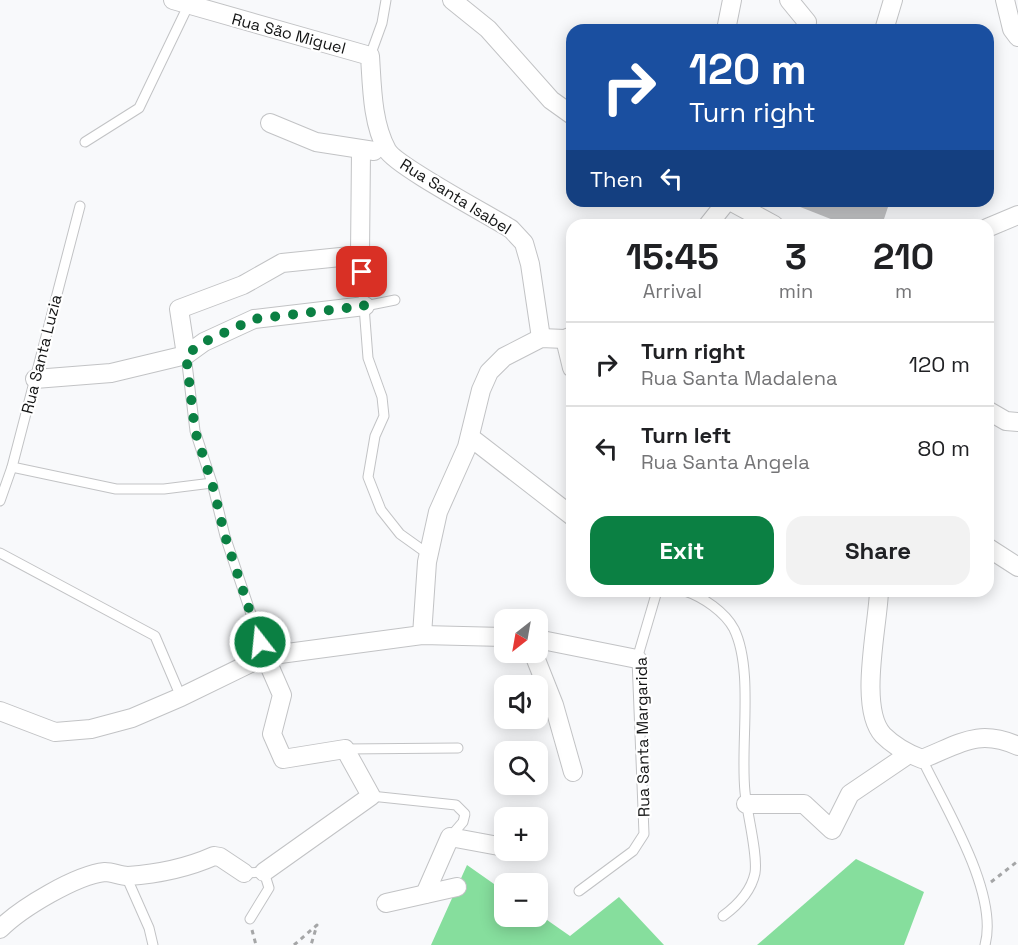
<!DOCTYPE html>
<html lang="en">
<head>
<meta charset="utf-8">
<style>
  :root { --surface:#fff; --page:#f2f2f2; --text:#202124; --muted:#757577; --line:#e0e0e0; --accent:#0b8043 }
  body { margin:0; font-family:"Space Grotesk",sans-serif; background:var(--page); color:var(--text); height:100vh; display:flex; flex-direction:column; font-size:22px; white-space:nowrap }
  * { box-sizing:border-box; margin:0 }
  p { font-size:20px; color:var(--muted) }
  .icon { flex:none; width:33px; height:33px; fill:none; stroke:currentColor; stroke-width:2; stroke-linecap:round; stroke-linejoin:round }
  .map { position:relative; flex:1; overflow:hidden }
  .drawer { position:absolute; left:566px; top:219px; width:428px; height:378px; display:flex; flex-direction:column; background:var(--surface); border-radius:18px; box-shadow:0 3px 15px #0003 }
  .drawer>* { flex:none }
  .guide { position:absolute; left:566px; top:24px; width:428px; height:183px; border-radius:18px; box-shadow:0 3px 15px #0003; background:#1a4fa0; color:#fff; overflow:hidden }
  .needle { width:39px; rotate:211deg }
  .fabs { position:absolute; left:494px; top:609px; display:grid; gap:12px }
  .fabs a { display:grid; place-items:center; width:54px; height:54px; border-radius:12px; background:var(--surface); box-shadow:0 3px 15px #0003; font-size:30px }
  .pin { position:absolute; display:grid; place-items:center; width:51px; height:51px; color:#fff; margin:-26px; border-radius:12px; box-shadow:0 3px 9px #0006 }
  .me { position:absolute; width:66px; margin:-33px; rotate:344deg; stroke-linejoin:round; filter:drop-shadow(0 0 4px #0008) }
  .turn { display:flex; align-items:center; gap:21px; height:126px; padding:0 24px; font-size:27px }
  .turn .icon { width:78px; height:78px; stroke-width:2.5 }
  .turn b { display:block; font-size:42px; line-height:51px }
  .then { display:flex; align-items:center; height:57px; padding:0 24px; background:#0003; gap:12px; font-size:22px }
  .eta { display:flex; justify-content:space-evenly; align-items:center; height:102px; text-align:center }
  .eta b { font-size:36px; font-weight:800; line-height:42px }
  .button { display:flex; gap:12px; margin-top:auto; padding:12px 24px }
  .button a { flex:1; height:69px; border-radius:18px; background:var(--accent); color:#fff; font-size:24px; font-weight:800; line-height:69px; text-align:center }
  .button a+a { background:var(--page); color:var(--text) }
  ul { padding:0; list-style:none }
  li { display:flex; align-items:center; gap:18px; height:84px; padding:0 24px; border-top:2px solid var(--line) }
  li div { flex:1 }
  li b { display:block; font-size:22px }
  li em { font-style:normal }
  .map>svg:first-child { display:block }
</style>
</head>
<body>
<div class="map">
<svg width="1018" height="945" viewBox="0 0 1018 945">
  <rect width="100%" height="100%" fill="#f8f9fb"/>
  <!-- forest -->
  <g fill="#86de9d">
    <path d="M856,859L924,892L904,945H757Z"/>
    <path d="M467,865L504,891V916H537V913L570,936L619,897L664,945H431Z"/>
  </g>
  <!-- building -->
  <path fill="#c0c1c3" d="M785,201H890L882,225H846Z"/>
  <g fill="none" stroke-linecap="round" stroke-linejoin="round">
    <!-- service casing -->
    <g stroke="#c2c3c5" stroke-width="11">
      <g id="service">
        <path d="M370,56L382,23L386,0"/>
        <path d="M85,142L139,108L188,6"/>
        <path d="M360,255L368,358L382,397L384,416L375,436L368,477L381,510L400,534L428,554"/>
        <path d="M365,306L395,300"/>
        <path d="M186,355L195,431L212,483L225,536L265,656"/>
        <path d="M12,467L116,489H164L212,483"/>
        <path d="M0,501L12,467L80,206"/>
        <path d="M0,553L155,636L181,697"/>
        <path d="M685,591C703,597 725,612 734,629C754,670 740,745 745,792C747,814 758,854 755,873C751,892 738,905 723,916"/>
        <path d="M345,749L458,748"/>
        <path d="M922,759C945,807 999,893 985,945"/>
        <path d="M371,796L456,805L465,814L463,822L450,837"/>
        <path d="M244,873L264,872L269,888L250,919"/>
        <path d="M126,876L149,928L153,945"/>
        <path d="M579,891L633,851L644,834L637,659L657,591"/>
      </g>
    </g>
    <!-- minor casing -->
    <g stroke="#c2c3c5" stroke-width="20">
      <g id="minor">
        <path d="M173,0L370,56C372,86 372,123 387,150C396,166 489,215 511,229L524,243L530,264L541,338"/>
        <path d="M452,0L488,29L551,100L572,115"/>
        <path d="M789,0L807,22L804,30"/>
        <path d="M1005,0L1012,29L1018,37"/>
        <path d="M726,30L732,0"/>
        <path d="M884,30L893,0"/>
        <path d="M270,123L316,142L374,151"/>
        <path d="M730,201L774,225"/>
        <path d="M708,225L727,201"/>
        <path d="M987,228L1018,215"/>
        <path d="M565,339L572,368"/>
        <path d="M186,355L179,309L243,285L282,263L360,255L361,151"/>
        <path d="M35,379L111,373L186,355L204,342L254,319L365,306"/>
        <path d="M987,410L1006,421L1018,422"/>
        <path d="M470,437L572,516"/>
        <path d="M987,547L1018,567"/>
        <path d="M879,591C878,626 858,708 883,735C894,746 909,754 922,759C960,744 978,728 1018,746"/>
        <path d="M422,635L427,562L438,512L467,447L481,390L489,372L504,357L541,338L565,339L572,336"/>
        <path d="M537,639L637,659"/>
        <path d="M533,652L554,705L573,772"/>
        <path d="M0,711L55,732L91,729L132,718L181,697L265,656L422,635L504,637"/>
        <path d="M746,804H804L832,830L850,794L909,754"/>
        <path d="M264,872L371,796L345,749L283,759L272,734L282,695L265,656"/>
        <path d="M425,894L450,837L504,847"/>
        <path d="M386,903L457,887"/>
        <path d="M0,929C21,908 76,875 105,872C113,872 120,876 128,876C157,874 187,868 214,856L220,857L244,873"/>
      </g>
    </g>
    <!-- path -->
    <g stroke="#a5a6a7" stroke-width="3" stroke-dasharray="4.5 4.5" stroke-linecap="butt">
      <path d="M991,882L1018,861"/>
      <path d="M252,930L256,945"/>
      <path d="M294,945L317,925L311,945"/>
    </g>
    <!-- service -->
    <use href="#service" stroke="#fff" stroke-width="9"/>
    <!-- minor -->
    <use href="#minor" stroke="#fff" stroke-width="18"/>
  </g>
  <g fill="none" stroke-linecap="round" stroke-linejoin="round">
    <!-- route -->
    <path stroke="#0b8043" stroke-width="10" stroke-dasharray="0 18" d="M260,642L225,536L212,483L195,431L186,355L204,342L254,319L364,306L362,272"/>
  </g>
  <g text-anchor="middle" stroke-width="4.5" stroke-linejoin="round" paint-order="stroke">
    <!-- street labels -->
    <g font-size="16" fill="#141515" stroke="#fff">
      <text transform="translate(289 33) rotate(15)" y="6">Rua São Miguel</text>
      <text transform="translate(456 196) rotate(32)" y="6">Rua Santa Isabel</text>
      <text transform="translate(41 354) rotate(-76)" y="6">Rua Santa Luzia</text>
      <text transform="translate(642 737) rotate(-91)" y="6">Rua Santa Margarida</text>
    </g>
  </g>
</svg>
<div class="fabs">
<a><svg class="needle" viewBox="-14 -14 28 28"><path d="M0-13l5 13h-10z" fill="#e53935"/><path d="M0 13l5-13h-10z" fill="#757577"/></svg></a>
<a><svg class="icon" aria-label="sound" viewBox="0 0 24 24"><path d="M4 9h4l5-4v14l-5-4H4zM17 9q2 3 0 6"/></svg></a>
<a><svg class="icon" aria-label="search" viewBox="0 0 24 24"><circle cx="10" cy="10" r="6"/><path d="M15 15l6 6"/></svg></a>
<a>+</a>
<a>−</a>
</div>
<div class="pin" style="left:362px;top:272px;background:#d93025"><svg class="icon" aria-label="arrive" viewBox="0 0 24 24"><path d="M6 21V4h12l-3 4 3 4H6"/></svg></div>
<svg class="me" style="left:260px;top:642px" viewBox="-20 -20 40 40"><circle r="17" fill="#0b8043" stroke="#fff" stroke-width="3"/><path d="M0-11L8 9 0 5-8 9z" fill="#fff"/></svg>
<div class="guide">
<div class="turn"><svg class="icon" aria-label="right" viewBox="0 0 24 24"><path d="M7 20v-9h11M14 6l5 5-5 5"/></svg><div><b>120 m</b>Turn right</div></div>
<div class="then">Then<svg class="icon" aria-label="left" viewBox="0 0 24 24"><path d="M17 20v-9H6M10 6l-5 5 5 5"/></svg></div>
</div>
<section class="drawer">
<div class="eta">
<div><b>15:45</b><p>Arrival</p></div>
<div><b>3</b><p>min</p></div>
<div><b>210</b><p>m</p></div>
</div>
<ul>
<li><svg class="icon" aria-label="right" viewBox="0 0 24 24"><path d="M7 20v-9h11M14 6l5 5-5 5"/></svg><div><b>Turn right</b><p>Rua Santa Madalena</p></div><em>120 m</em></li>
<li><svg class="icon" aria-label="left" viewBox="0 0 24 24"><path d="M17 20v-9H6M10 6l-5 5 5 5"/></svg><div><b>Turn left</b><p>Rua Santa Angela</p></div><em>80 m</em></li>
</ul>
<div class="button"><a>Exit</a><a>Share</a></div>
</section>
</div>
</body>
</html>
